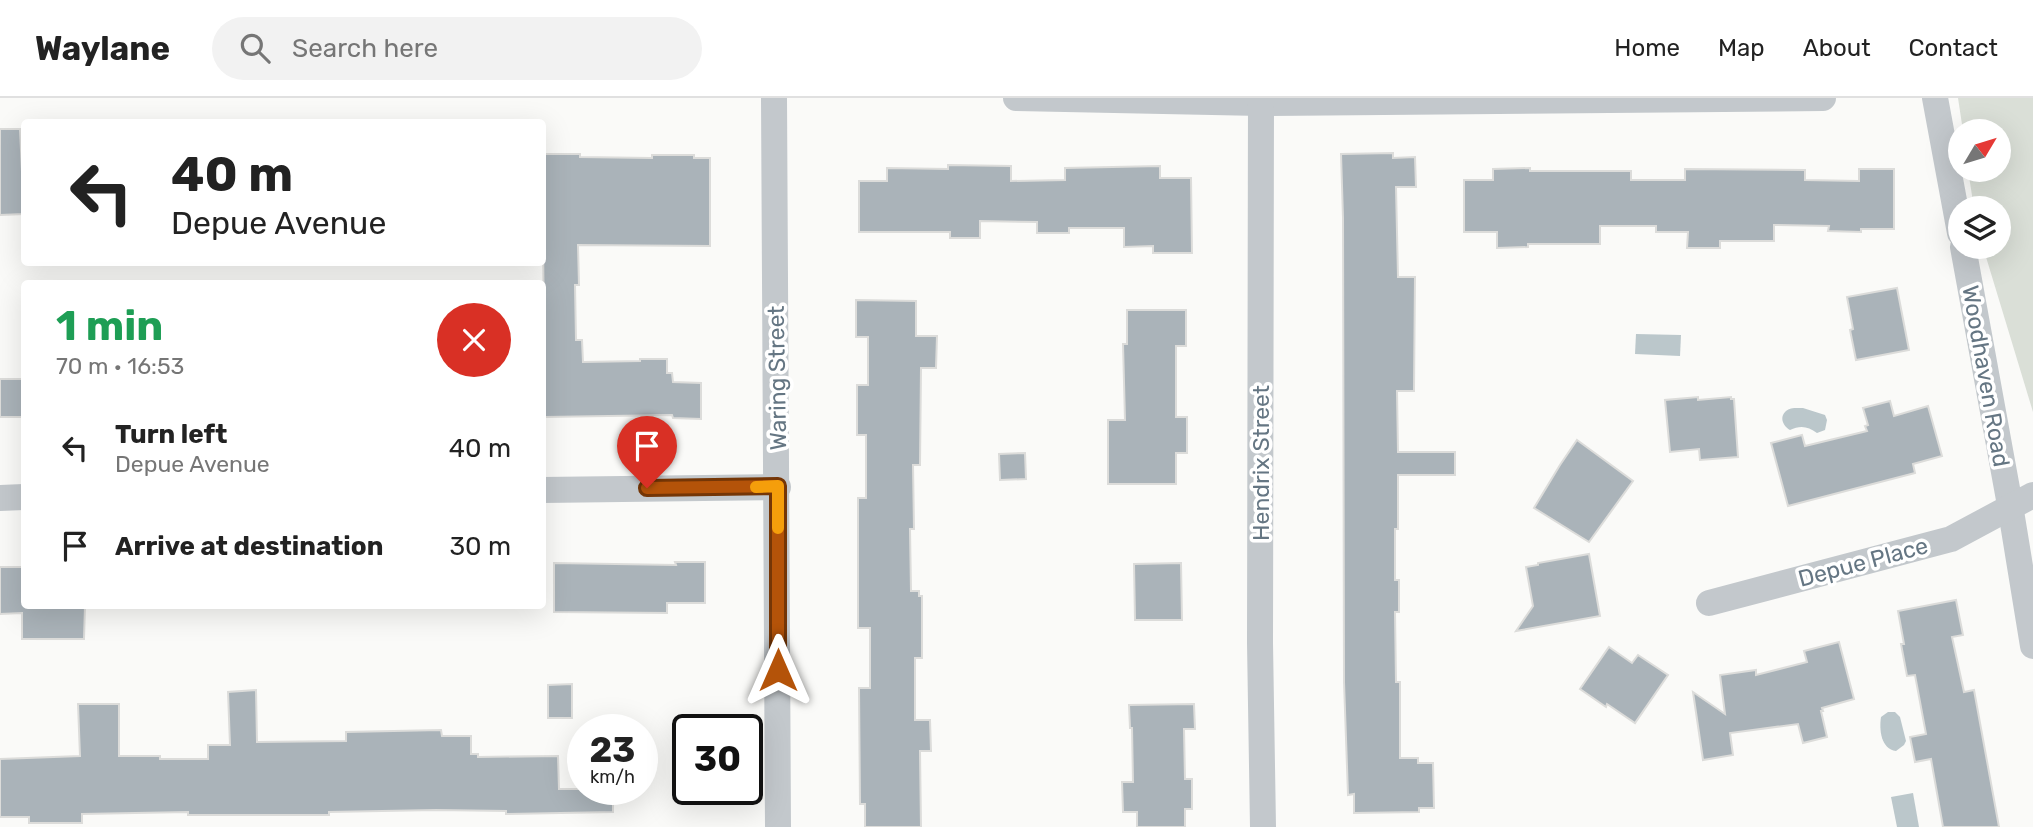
<!DOCTYPE html>
<html lang="en">
<head>
<meta charset="utf-8">
<style>
  :root { --surface:#fff; --page:#f2f2f2; --text:#222; --muted:#767676; --line:#e0e0e0 }
  body { margin:0; font-family:Rubik,sans-serif; background:var(--page); color:var(--text); height:100vh; display:flex; flex-direction:column; font-size:26px; white-space:nowrap }
  * { box-sizing:border-box; margin:0 }
  p { font-size:23px; color:var(--muted) }
  .icon { flex:none; width:38px; height:38px; fill:none; stroke:currentColor; stroke-width:2; stroke-linecap:round; stroke-linejoin:round }
  .map { position:relative; flex:1; overflow:hidden }
  .side { position:absolute; left:21px; top:182px; width:525px; height:329px; display:flex; flex-direction:column; background:var(--surface); border-radius:7px; box-shadow:0 7px 28px #0002 }
  .side>* { flex:none }
  .banner { position:absolute; left:21px; top:21px; width:525px; height:147px; border-radius:7px; box-shadow:0 7px 28px #0002; background:#fff; color:var(--text); overflow:hidden }
  .needle { width:46px; rotate:52deg }
  .buttons { position:absolute; left:1948px; top:21px; display:grid; gap:14px }
  .buttons a { display:grid; place-items:center; width:63px; height:63px; border-radius:50%; background:var(--surface); box-shadow:0 7px 28px #0002; font-size:35px }
  .speed { position:absolute; left:567px; top:616px; display:flex; gap:14px; font-size:35px; font-weight:700; text-align:center }
  .speed>* { display:grid; place-content:center; width:91px; height:91px; border-radius:50%; background:var(--surface); box-shadow:0 7px 28px #0002; line-height:1 }
  .speed small { font-size:18px; font-weight:400 }
  .speed .limit { border:4px solid #111; border-radius:10px; background:#fff; color:#111 }
  .pin { position:absolute; display:grid; place-items:center; width:60px; height:60px; color:#fff; margin:-72px -30px; border-radius:50% 50% 50% 0; rotate:-45deg; box-shadow:0 0 7px #0007 }
  .pin .icon { rotate:45deg }
  .me { position:absolute; width:77px; margin:-38px; rotate:0deg; stroke-linejoin:round; filter:drop-shadow(0 0 5px #0008) }
  .turn { display:flex; align-items:center; gap:24px; height:147px; padding:0 35px; font-size:32px }
  .turn .icon { width:91px; height:91px; stroke-width:2.5 }
  .turn b { display:block; font-size:49px; line-height:60px }
  .round { display:grid; place-items:center; flex:none; width:74px; height:74px; border-radius:37px; background:var(--page) }
  .head { display:flex; align-items:center; justify-content:space-between; height:119px; padding:0 35px }
  h1 { font-size:42px; font-weight:700; line-height:52px; color:#1e9e55 }
  ul { padding:0; list-style:none }
  li { display:flex; align-items:center; gap:21px; height:98px; padding:0 35px }
  li div { flex:1 }
  li b { display:block; font-size:26px }
  li em { font-style:normal }
  header { display:flex; align-items:center; gap:42px; box-sizing:border-box; height:98px; padding:0 35px; background:var(--surface); border-bottom:2px solid var(--line) }
  header strong { font-size:33px }
  nav { display:flex; gap:38px; margin-inline-start:auto; font-size:24px }
  .search { width:490px; height:63px; background:var(--page); display:flex; align-items:center; gap:18px; box-sizing:border-box; padding:0 24px; border-radius:38px; color:var(--muted); font-size:26px }
  .map>svg:first-child { display:block }
</style>
</head>
<body>
<header>
<strong>Waylane</strong>
<div class="search"><svg class="icon" aria-label="search" viewBox="0 0 24 24"><circle cx="10" cy="10" r="6"/><path d="M15 15l6 6"/></svg>Search here</div>
<nav><a>Home</a><a>Map</a><a>About</a><a>Contact</a></nav>
</header>
<div class="map">
<svg width="2033" height="729" viewBox="0 0 2033 729">
  <rect width="100%" height="100%" fill="#fafaf8"/>
  <!-- green -->
  <path fill="#dadfd7" d="M1958,0H2033V314L1983,149H1998V110H1974L1968,72H1998V33H1963Z"/>
  <!-- water -->
  <g fill="#bbc7cb">
    <path d="M1636,236L1681,237L1680,258L1635,256Z"/>
    <path d="M1803,310L1825,317L1827,322L1825,332L1817,335C1808,328 1800,327 1790,332C1783,328 1779,319 1786,313C1790,309 1798,310 1803,310Z"/>
    <path d="M1888,614H1895L1900,619L1906,643L1904,647L1896,653C1881,651 1879,632 1881,619Z"/>
    <path d="M1913,695L1919,729H1897L1891,699Z"/>
  </g>
  <!-- building -->
  <g fill="#aab3b9" stroke="#dcdcda" stroke-width="2">
    <path d="M0,31H20L24,116L0,117Z"/>
    <path d="M1393,55V60L1415,59L1416,89H1396L1398,179H1415L1414,293H1397L1398,354H1455V377H1398V431H1395V482H1399V514H1395L1396,584H1400V660H1418V665H1433L1434,710H1419V714L1354,715V696L1348,697L1344,584L1343,120L1341,56Z"/>
    <path d="M542,56H580V59L652,60V57H694V60H710V148L578,147L579,187H575L576,242H582L583,264L640,263V261H667V275H672L673,284L701,285V321L673,320L672,317L545,319Z"/>
    <path d="M948,67L1011,68V83L1065,82V70L1160,68V80H1191L1192,155H1153V148L1124,149V130H1069V135H1037V124L980,123V140H950V134H859V83H887V70L948,71Z"/>
    <path d="M1530,70V73H1631V82H1685V71L1805,72V82L1859,83V71H1894V131H1861V134L1828,133L1829,128L1774,127V143H1720V150H1687L1688,134H1656V128H1600V146H1528V149L1497,150V134H1464V82H1493V71Z"/>
    <path d="M1897,190L1909,252L1856,262L1850,232L1853,231L1847,199Z"/>
    <path d="M856,202L916,203V238H937L936,270H921L920,367H913L914,431H910L911,493H919V498H922V560H915V622H930L931,653H920L921,729H865V706H860L859,590H870V530H858V400H866V337H857V287H868V239H856Z"/>
    <path d="M1127,212H1186V248H1176V319H1187V355H1176V386H1108V322H1125L1123,246H1127Z"/>
    <rect x="0" y="281" width="24" height="38"/>
    <path d="M1698,299V302L1731,299V301H1734L1738,359L1700,362L1699,351L1670,354L1665,302Z"/>
    <path d="M1890,303L1894,318L1928,308L1942,358L1913,366L1915,375L1788,408L1771,345L1802,337L1805,348L1867,333L1865,328L1868,327L1863,310Z"/>
    <path d="M1577,342L1633,383L1589,444L1534,410L1560,367Z"/>
    <path d="M1025,355L1026,381L1000,382L999,356Z"/>
    <path d="M1589,456L1600,518L1516,533L1533,508L1526,469L1538,467V465Z"/>
    <path d="M675,464H705V505H667V515L554,514V465L676,467Z"/>
    <path d="M1181,465L1182,522H1135L1134,466Z"/>
    <path d="M0,469H24V508H85L84,541H22V515L0,516Z"/>
    <path d="M1956,502L1963,537L1952,539L1964,594L1974,592L1999,729H1943L1931,661L1915,664L1910,639L1926,636L1915,577L1907,578L1901,546H1904L1898,513Z"/>
    <path d="M1839,544L1854,601L1822,610L1823,613H1821L1827,639L1803,645L1798,626L1730,635L1733,657L1703,662L1693,594L1725,616L1720,577L1756,572V577L1807,564L1804,553Z"/>
    <path d="M1609,549L1632,565L1638,557L1668,577L1635,625L1607,606L1606,609L1580,591Z"/>
    <path d="M572,586V620H548V587Z"/>
    <path d="M256,592L257,644L346,643V634L441,632L442,638H471V656H478V659L558,658L559,691H613V714L506,716V713L436,712L329,714V717H188V714L82,716V725H29V719H0V661L80,658L78,606H119V658H160V661H208V647H230L228,594Z"/>
    <path d="M1194,606L1195,631H1184L1185,681H1192V711H1185V729H1137V714H1123L1122,684H1133L1132,630H1130L1129,607Z"/>
  </g>
  <g fill="none" stroke-linecap="round" stroke-linejoin="round">
    <!-- minor -->
    <g stroke="#c3c8cc" stroke-width="26">
      <path d="M774,0L778,729"/>
      <path d="M1016,0L1261,5L1823,0"/>
      <path d="M1261,0L1260,545L1263,729"/>
      <path d="M1935,0L1960,135"/>
      <path d="M1963,149L2010,407L2033,548"/>
      <path d="M542,392L778,389"/>
      <path d="M0,400L24,399"/>
      <path d="M1709,505L1951,441L2033,397"/>
    </g>
  </g>
  <g fill="none" stroke-linecap="round" stroke-linejoin="round">
    <!-- route casing -->
    <g stroke="#753606" stroke-width="18">
      <path id="route" d="M647,390L778,388V572"/>
    </g>
    <!-- route -->
    <use href="#route" stroke="#b45309" stroke-width="12"/>
    <!-- slow -->
    <path stroke="#f59e0b" stroke-width="12" d="M756,389L778,388V430"/>
  </g>
  <g text-anchor="middle" stroke-width="7" stroke-linejoin="round" paint-order="stroke">
    <!-- street labels -->
    <g font-size="23" fill="#657683" stroke="#fff">
      <text transform="translate(1986 278) rotate(80)" y="8">Woodhaven Road</text>
      <text transform="translate(777 280) rotate(-91)" y="8">Waring Street</text>
      <text transform="translate(1261 365) rotate(-90)" y="8">Hendrix Street</text>
      <text transform="translate(1863 464) rotate(-15)" y="8">Depue Place</text>
    </g>
  </g>
</svg>
<div class="buttons">
<a><svg class="needle" viewBox="-14 -14 28 28"><path d="M0-13l5 13h-10z" fill="#e53935"/><path d="M0 13l5-13h-10z" fill="#767676"/></svg></a>
<a><svg class="icon" aria-label="layers" viewBox="0 0 24 24"><path d="M12 4l9 5-9 5-9-5zM3 14l9 5 9-5"/></svg></a>
</div>
<div class="speed"><div>23<small>km/h</small></div><div class="limit">30</div></div>
<div class="pin" style="left:647px;top:390px;background:#d93025"><svg class="icon" aria-label="arrive" viewBox="0 0 24 24"><path d="M6 21V4h12l-3 4 3 4H6"/></svg></div>
<svg class="me" style="left:778px;top:572px" viewBox="-20 -20 40 40"><path d="M0-17L14 15 0 8-14 15z" fill="#b45309" stroke="#fff" stroke-width="4"/></svg>
<div class="banner">
<div class="turn"><svg class="icon" aria-label="left" viewBox="0 0 24 24"><path d="M17 20v-9H6M10 6l-5 5 5 5"/></svg><div><b>40 m</b>Depue Avenue</div></div>
</div>
<section class="side">
<div class="head"><div><h1>1 min</h1><p>70 m · 16:53</p></div><a class="round" style="background:#d93025;color:#fff"><svg class="icon" aria-label="close" viewBox="0 0 24 24"><path d="M6 6l12 12M18 6L6 18"/></svg></a></div>
<ul>
<li><svg class="icon" aria-label="left" viewBox="0 0 24 24"><path d="M17 20v-9H6M10 6l-5 5 5 5"/></svg><div><b>Turn left</b><p>Depue Avenue</p></div><em>40 m</em></li>
<li><svg class="icon" aria-label="arrive" viewBox="0 0 24 24"><path d="M6 21V4h12l-3 4 3 4H6"/></svg><div><b>Arrive at destination</b></div><em>30 m</em></li>
</ul>
</section>
</div>
</body>
</html>
